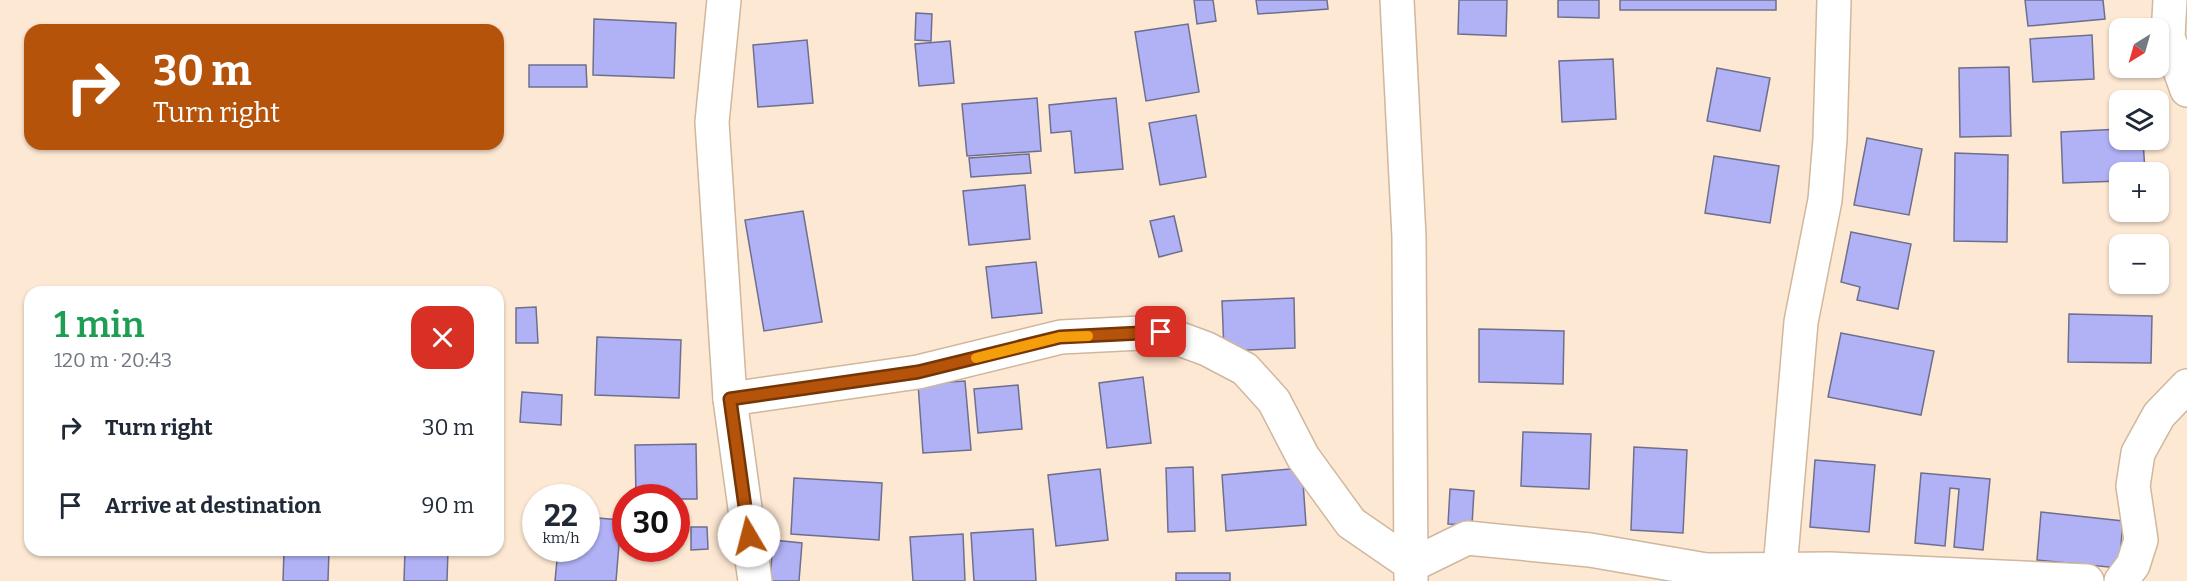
<!DOCTYPE html>
<html lang="en">
<head>
<meta charset="utf-8">
<style>
  :root { --surface:#fff; --page:#f6f6f7; --text:#1f2937; --muted:#747a83 }
  body { margin:0; font-family:Bitter,serif; background:var(--page); color:var(--text); height:100vh; display:flex; flex-direction:column; font-size:22px; white-space:nowrap }
  * { box-sizing:border-box; margin:0 }
  p { font-size:20px; color:var(--muted) }
  .icon { flex:none; width:33px; height:33px; fill:none; stroke:currentColor; stroke-width:2; stroke-linecap:round; stroke-linejoin:round }
  .map { position:relative; flex:1; overflow:hidden }
  .details { position:absolute; left:24px; top:286px; width:480px; height:270px; display:flex; flex-direction:column; background:var(--surface); border-radius:18px; box-shadow:0 2px 4px #0004 }
  .details>* { flex:none }
  .guide { position:absolute; left:24px; top:24px; width:480px; height:126px; border-radius:18px; box-shadow:0 2px 4px #0004; background:#b45309; color:#fff; overflow:hidden }
  .needle { width:39px; rotate:217deg }
  .tools { position:absolute; left:2109px; top:18px; display:grid; gap:12px }
  .tools a { display:grid; place-items:center; width:60px; height:60px; border-radius:12px; background:var(--surface); box-shadow:0 2px 4px #0004; font-size:30px }
  .speed { position:absolute; left:522px; top:484px; display:flex; gap:12px; font-size:30px; font-weight:700; text-align:center }
  .speed>* { display:grid; place-content:center; width:78px; height:78px; border-radius:50%; background:var(--surface); box-shadow:0 2px 4px #0004; line-height:1 }
  .speed small { font-size:15px; font-weight:400 }
  .speed .limit { border:9px solid #d22; background:#fff; color:#111 }
  .pin { position:absolute; display:grid; place-items:center; width:51px; height:51px; color:#fff; margin:-26px; border-radius:12px; box-shadow:0 3px 9px #0006 }
  .me { position:absolute; width:66px; margin:-33px; rotate:352deg; stroke-linejoin:round; filter:drop-shadow(0 0 4px #0008) }
  .turn { display:flex; align-items:center; gap:21px; height:126px; padding:0 30px; font-size:27px }
  .turn .icon { width:78px; height:78px; stroke-width:2.5 }
  .turn b { display:block; font-size:42px; line-height:51px }
  .round { display:grid; place-items:center; flex:none; width:63px; height:63px; border-radius:18px; background:var(--page) }
  .headline { display:flex; align-items:center; justify-content:space-between; height:102px; padding:0 30px }
  h1 { font-size:36px; font-weight:600; line-height:45px; color:#1e9e55 }
  ul { padding:0; list-style:none }
  li { display:flex; align-items:center; gap:18px; height:78px; padding:0 30px }
  li div { flex:1 }
  li b { display:block; font-size:22px }
  li em { font-style:normal }
  .map>svg:first-child { display:block }
</style>
</head>
<body>
<div class="map">
<svg width="2187" height="581" viewBox="0 0 2187 581">
  <rect width="100%" height="100%" fill="#fde8d3"/>
  <!-- building -->
  <g fill="#b1b2f6" stroke="#6e6f8d" stroke-width="1.5">
    <path d="M1194,0H1213L1216,21L1197,24Z"/>
    <path d="M1256,0H1327L1328,9L1258,14Z"/>
    <path d="M1459,0H1507L1506,36L1458,34Z"/>
    <path d="M1558,0H1599V18L1558,17Z"/>
    <rect x="1620" y="0" width="156" height="10"/>
    <path d="M2025,0H2103L2105,19L2028,26Z"/>
    <path d="M916,13L932,14L931,41L915,40Z"/>
    <path d="M594,19L676,23L674,78L593,75Z"/>
    <path d="M1188,24L1199,92L1146,101L1135,32Z"/>
    <path d="M2092,35L2094,79L2033,82L2030,39Z"/>
    <path d="M807,40L813,103L758,107L753,45Z"/>
    <path d="M950,41L954,83L919,86L915,44Z"/>
    <path d="M1613,59L1616,119L1562,122L1559,61Z"/>
    <path d="M529,65H586L587,87H529Z"/>
    <path d="M2009,67L2011,136L1960,137L1959,68Z"/>
    <path d="M1717,68L1770,78L1760,131L1707,121Z"/>
    <path d="M1037,98L1041,151L967,156L962,104Z"/>
    <path d="M1116,98L1123,169L1075,173L1071,131L1051,133L1049,105Z"/>
    <path d="M1196,115L1206,177L1160,185L1149,123Z"/>
    <path d="M2120,129V140H2143L2145,172H2120V181L2063,183L2061,132Z"/>
    <path d="M1867,138L1922,149L1909,215L1854,205Z"/>
    <path d="M1955,153L2008,155L2007,242L1954,241Z"/>
    <path d="M1029,154L1031,173L971,177L969,158Z"/>
    <path d="M1714,156L1779,166L1770,223L1705,213Z"/>
    <path d="M1025,185L1030,239L969,245L963,191Z"/>
    <path d="M803,211L822,322L764,331L745,220Z"/>
    <path d="M1174,216L1182,251L1159,257L1150,221Z"/>
    <path d="M1851,232L1911,244L1898,309L1857,300L1860,287L1841,282Z"/>
    <path d="M1036,262L1042,313L992,318L986,267Z"/>
    <path d="M1294,298L1295,348L1224,351L1222,301Z"/>
    <path d="M536,307L538,343H516V308Z"/>
    <path d="M2069,314L2152,316L2151,363L2068,362Z"/>
    <path d="M1479,329L1564,331L1563,384L1479,382Z"/>
    <path d="M1841,333L1934,351L1921,415L1828,397Z"/>
    <path d="M597,337L681,340L679,398L595,395Z"/>
    <path d="M1143,377L1151,443L1107,448L1099,383Z"/>
    <path d="M965,381L971,450L923,453L918,384Z"/>
    <path d="M1018,385L1022,429L978,433L974,389Z"/>
    <path d="M522,392L562,395L561,425L520,422Z"/>
    <path d="M1523,432L1591,434L1589,489L1521,486Z"/>
    <path d="M696,444L697,499H681V504H676V498H636L635,445Z"/>
    <path d="M1634,447L1687,450L1683,533L1631,530Z"/>
    <path d="M1815,460L1875,465L1869,532L1810,527Z"/>
    <path d="M1193,467L1195,531L1168,532L1166,468Z"/>
    <path d="M1302,468L1306,525L1226,531L1222,475Z"/>
    <path d="M1100,469L1108,540L1056,546L1048,475Z"/>
    <path d="M1921,473L1990,479L1983,550L1954,547L1959,489L1950,488L1945,546L1915,543Z"/>
    <path d="M794,478L882,483L879,540L791,534Z"/>
    <path d="M1450,489L1474,491L1472,525L1448,524Z"/>
    <path d="M2041,512L2123,521L2119,568L2037,560Z"/>
    <path d="M586,517L621,520L616,581H555L558,549H586Z"/>
    <path d="M691,527H707L708,549L691,550Z"/>
    <path d="M1033,529L1036,581H974L971,533Z"/>
    <path d="M963,534L965,581H913L910,537Z"/>
    <path d="M773,540L802,543L799,581H770Z"/>
    <path d="M284,550H329L328,581H283Z"/>
    <path d="M405,550H448L447,581H404Z"/>
    <rect x="1176" y="573" width="54" height="8"/>
  </g>
  <g fill="none" stroke-linecap="round" stroke-linejoin="round">
    <!-- minor casing -->
    <g stroke="#d0b79d" stroke-width="36">
      <g id="minor">
        <path d="M724,0L712,122L730,399L755,581"/>
        <path d="M1397,0L1409,237L1411,581"/>
        <path d="M2170,0L2168,37L2187,90"/>
        <path d="M730,399L918,372L1061,337L1161,332L1207,349L1245,369L1274,401L1303,457L1351,523L1412,565L1467,538L1590,550L1706,570L1830,569L2087,581"/>
        <path d="M1780,569L1801,322L1825,200L1830,139L1834,0"/>
        <path d="M2121,581L2133,565L2141,540L2133,486L2138,453L2159,415L2187,386"/>
      </g>
    </g>
    <!-- minor -->
    <use href="#minor" stroke="#fff" stroke-width="33"/>
  </g>
  <g fill="none" stroke-linecap="round" stroke-linejoin="round">
    <!-- route casing -->
    <g stroke="#753606" stroke-width="15">
      <path id="route" d="M749,536L730,399L918,372L1060,337L1161,332"/>
    </g>
    <!-- route -->
    <use href="#route" stroke="#b45309" stroke-width="10"/>
    <!-- slow -->
    <path stroke="#f59e0b" stroke-width="10" d="M976,358L1060,337L1088,336"/>
  </g>
</svg>
<div class="tools">
<a><svg class="needle" viewBox="-14 -14 28 28"><path d="M0-13l5 13h-10z" fill="#e53935"/><path d="M0 13l5-13h-10z" fill="#747a83"/></svg></a>
<a><svg class="icon" aria-label="layers" viewBox="0 0 24 24"><path d="M12 4l9 5-9 5-9-5zM3 14l9 5 9-5"/></svg></a>
<a>+</a>
<a>−</a>
</div>
<div class="speed"><div>22<small>km/h</small></div><div class="limit">30</div></div>
<div class="pin" style="left:1161px;top:332px;background:#d93025"><svg class="icon" aria-label="arrive" viewBox="0 0 24 24"><path d="M6 21V4h12l-3 4 3 4H6"/></svg></div>
<svg class="me" style="left:749px;top:536px" viewBox="-20 -20 40 40"><circle r="19" fill="#fff"/><path d="M0-13L10 11 0 6-10 11z" fill="#b45309"/></svg>
<div class="guide">
<div class="turn"><svg class="icon" aria-label="right" viewBox="0 0 24 24"><path d="M7 20v-9h11M14 6l5 5-5 5"/></svg><div><b>30 m</b>Turn right</div></div>
</div>
<section class="details">
<div class="headline"><div><h1>1 min</h1><p>120 m · 20:43</p></div><a class="round" style="background:#d93025;color:#fff"><svg class="icon" aria-label="close" viewBox="0 0 24 24"><path d="M6 6l12 12M18 6L6 18"/></svg></a></div>
<ul>
<li><svg class="icon" aria-label="right" viewBox="0 0 24 24"><path d="M7 20v-9h11M14 6l5 5-5 5"/></svg><div><b>Turn right</b></div><em>30 m</em></li>
<li><svg class="icon" aria-label="arrive" viewBox="0 0 24 24"><path d="M6 21V4h12l-3 4 3 4H6"/></svg><div><b>Arrive at destination</b></div><em>90 m</em></li>
</ul>
</section>
</div>
</body>
</html>
